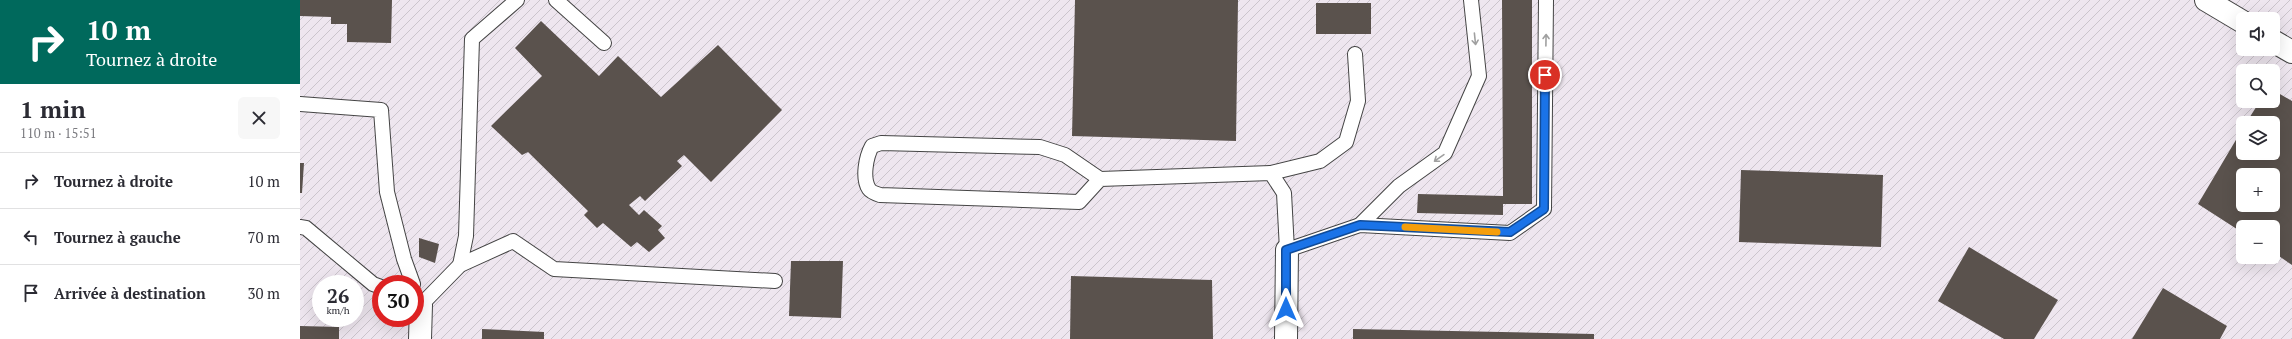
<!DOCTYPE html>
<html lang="fr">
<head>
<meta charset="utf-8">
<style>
  :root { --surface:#fff; --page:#f7f7f7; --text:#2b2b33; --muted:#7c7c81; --line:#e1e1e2 }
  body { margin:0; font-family:"PT Serif",serif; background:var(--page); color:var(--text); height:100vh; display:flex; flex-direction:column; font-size:15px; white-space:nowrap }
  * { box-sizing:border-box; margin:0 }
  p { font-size:13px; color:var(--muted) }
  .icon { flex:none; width:22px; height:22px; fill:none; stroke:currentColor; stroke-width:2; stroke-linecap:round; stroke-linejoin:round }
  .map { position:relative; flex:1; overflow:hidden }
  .panel { display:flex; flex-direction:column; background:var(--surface); width:300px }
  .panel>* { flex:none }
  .guide { background:#00695c; color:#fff; overflow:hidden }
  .buttons { position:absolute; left:1936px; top:12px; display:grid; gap:8px }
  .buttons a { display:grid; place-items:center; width:44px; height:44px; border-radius:6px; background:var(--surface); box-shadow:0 4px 16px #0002; font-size:20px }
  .speed { position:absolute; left:12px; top:275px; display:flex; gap:8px; font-size:20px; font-weight:700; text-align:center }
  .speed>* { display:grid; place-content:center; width:52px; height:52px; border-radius:50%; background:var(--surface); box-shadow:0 4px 16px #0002; line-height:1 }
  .speed small { font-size:10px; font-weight:400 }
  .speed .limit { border:6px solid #d22; background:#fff; color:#111 }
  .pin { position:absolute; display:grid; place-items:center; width:34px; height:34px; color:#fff; margin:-17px; border:2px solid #fff; border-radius:50%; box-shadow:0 1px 4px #0007 }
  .me { position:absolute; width:44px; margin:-22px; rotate:0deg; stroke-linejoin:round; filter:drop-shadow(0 0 3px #0008) }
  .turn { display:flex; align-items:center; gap:14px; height:84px; padding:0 20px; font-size:18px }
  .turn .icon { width:52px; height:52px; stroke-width:2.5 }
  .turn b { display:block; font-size:28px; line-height:34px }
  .round { display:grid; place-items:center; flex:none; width:42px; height:42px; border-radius:6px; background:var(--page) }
  .overview { display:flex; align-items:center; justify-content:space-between; height:68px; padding:0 20px }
  h1 { font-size:24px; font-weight:700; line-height:30px }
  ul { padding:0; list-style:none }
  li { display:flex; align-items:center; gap:12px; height:56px; padding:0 20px; border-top:1px solid var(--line) }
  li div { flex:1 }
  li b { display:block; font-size:15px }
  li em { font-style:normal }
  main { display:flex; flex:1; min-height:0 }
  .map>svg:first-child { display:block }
</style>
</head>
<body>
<main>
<section class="panel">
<div class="guide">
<div class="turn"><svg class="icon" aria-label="right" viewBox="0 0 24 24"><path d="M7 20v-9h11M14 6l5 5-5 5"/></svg><div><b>10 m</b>Tournez à droite</div></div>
</div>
<div class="overview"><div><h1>1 min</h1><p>110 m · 15:51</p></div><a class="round"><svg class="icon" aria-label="close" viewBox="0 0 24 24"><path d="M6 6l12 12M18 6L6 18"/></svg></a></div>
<ul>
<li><svg class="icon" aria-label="right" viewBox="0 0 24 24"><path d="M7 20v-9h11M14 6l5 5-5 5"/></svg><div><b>Tournez à droite</b></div><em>10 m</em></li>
<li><svg class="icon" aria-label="left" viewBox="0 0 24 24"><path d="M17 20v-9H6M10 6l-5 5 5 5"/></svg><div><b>Tournez à gauche</b></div><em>70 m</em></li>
<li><svg class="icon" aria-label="arrive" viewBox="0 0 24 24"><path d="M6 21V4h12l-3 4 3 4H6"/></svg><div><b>Arrivée à destination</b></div><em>30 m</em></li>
</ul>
</section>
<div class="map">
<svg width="1992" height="339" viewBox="0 0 1992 339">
  <defs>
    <pattern id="industrial-furrows" width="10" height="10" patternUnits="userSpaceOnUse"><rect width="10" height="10" fill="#eee6ef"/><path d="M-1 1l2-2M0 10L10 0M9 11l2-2" fill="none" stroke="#cbc4cc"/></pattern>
  </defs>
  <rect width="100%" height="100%" fill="#fffdf5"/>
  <!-- industrial -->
  <path fill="url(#industrial-furrows)" fill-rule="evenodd" d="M0,0H1992V339H0ZM1943,19H1973V49H1943ZM1943,71H1973V101H1943ZM1943,123H1973V153H1943ZM1943,175H1973V205H1943ZM1943,227H1973V257H1943ZM21,284H55V318H21ZM81,284H115V318H81Z"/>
  <!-- building -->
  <g fill="#5a524d" fill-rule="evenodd">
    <path d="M0,0H92L91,43L47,42V24H31V17L0,16Z"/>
    <path d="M775,0H938L936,141L772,136Z"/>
    <path d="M1202,0H1232V204H1203V215L1117,213L1118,194L1203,196Z"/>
    <rect x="1016" y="3" width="55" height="31"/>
    <path d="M241,21L299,76L318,56L361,97L418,45L482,110L411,182L384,155L377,161L382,166L345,201L340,196L329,205L339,215L344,210L362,226L358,230L365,238L349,252L337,242L331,247L303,223L297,228L284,215L288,211L228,152L222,155L191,126L242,76L215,48Z"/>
    <path d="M1973,90L1992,101V265L1973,252V227H1943V233L1898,204L1943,128V153H1973V123H1946L1960,101H1973ZM1943,175H1973V205H1943Z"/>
    <path d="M0,163H4L2,193H0Z"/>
    <path d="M1441,170L1583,175L1581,247L1439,242Z"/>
    <path d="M119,238L139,244L135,263L119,257Z"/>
    <path d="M1669,247L1758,300L1734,339H1704L1638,301Z"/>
    <path d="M491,261H543L541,318L489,316Z"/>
    <path d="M771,276L912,280L913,339H770Z"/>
    <path d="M1863,288L1927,326L1920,339H1832Z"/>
    <path d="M0,326L39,327V339H0Z"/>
    <path d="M182,329L244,332V339H182Z"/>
    <path d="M1053,329L1294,334V339H1053Z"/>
  </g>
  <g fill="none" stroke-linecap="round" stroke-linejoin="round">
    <!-- service casing -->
    <g stroke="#444" stroke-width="16">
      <g id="service">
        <path d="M256,0L304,43"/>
        <path d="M0,104L81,110L87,192L104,259L113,284"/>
        <path d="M971,173L1020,161L1046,142L1058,101L1055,54"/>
        <path d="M800,179L765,155L740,147L581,143L572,146C566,157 562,178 569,189C571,192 577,194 580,195L779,202L800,179L971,173L984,193L987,250L1060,225L1210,233L1244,209L1246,0"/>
        <path d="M1060,225L1099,186L1145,153L1179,76L1171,0"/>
        <path d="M0,227L6,228L73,284L81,287"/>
        <path d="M160,265L166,236L172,39L217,0"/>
        <path d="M115,303L121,305L160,265L213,241L254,269L475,281"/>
      </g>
    </g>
    <!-- minor casing -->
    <g stroke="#444" stroke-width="24">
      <g id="minor">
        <path d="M1906,0L1943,22"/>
        <path d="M1973,41L1992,52"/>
        <path d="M120,339L121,305"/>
        <path d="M986,339L987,250"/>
      </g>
    </g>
    <!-- service -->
    <use href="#service" stroke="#fff" stroke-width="14"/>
    <!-- minor -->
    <use href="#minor" stroke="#fff" stroke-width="22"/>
  </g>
  <!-- one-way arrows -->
  <defs><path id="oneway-shaft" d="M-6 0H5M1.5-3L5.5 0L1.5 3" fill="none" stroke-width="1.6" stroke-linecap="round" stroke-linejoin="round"/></defs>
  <g stroke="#a0a0a0">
    <use href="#oneway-shaft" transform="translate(1175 39) rotate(84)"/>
    <use href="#oneway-shaft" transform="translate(1246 40) rotate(-89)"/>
    <use href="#oneway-shaft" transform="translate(1139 158) rotate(145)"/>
  </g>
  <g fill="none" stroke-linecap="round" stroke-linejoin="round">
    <!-- route casing -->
    <g stroke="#114b97" stroke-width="10">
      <path id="route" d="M986,309V250L1060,225L1210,232L1244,209L1245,75"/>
    </g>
    <!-- route -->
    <use href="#route" stroke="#1a73e8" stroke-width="7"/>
    <!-- slow -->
    <path stroke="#f59e0b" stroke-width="7" d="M1105,227L1197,232"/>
  </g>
</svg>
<div class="buttons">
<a><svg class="icon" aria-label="sound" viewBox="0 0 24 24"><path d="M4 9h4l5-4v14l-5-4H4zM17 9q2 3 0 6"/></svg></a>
<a><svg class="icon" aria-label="search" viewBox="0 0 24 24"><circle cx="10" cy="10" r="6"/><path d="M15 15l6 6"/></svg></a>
<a><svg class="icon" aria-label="layers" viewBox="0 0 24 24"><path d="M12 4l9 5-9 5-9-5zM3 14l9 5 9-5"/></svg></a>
<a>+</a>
<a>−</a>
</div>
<div class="speed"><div>26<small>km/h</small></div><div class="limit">30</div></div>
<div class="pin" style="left:1245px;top:75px;background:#d93025"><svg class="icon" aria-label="arrive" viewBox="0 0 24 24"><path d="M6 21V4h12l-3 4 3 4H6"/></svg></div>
<svg class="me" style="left:986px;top:309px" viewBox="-20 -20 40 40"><path d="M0-17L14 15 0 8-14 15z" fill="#1a73e8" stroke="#fff" stroke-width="4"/></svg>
</div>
</main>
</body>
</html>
